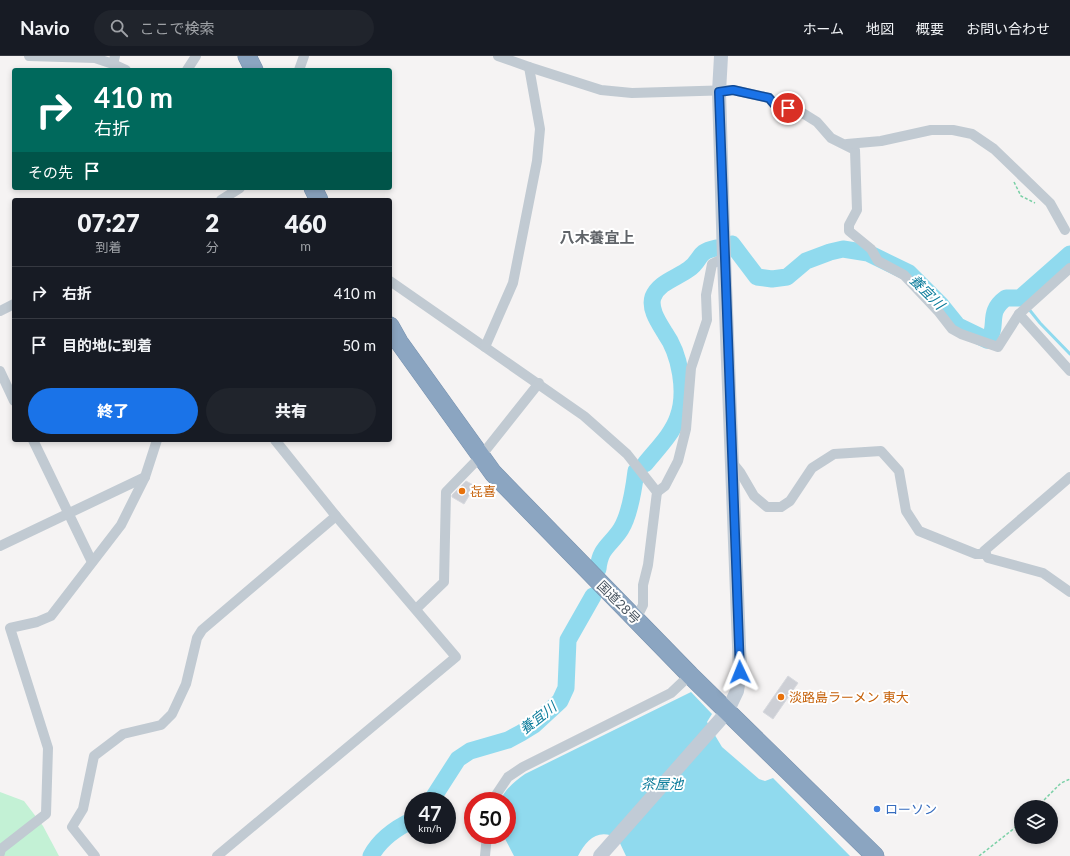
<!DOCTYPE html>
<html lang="ja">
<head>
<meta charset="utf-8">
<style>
  :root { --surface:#171b24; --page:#20242c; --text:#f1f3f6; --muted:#9ea1a6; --line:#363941; --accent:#1a73e8 }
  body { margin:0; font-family:Lato,"Noto Sans JP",sans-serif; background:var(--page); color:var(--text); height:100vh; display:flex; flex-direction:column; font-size:15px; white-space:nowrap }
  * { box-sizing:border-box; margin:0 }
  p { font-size:13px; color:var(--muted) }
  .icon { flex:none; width:22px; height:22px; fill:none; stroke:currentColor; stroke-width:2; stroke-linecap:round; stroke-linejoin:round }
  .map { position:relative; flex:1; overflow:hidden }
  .panel { position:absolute; left:12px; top:142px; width:380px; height:244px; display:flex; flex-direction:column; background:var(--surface); border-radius:4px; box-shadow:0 2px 6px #0003 }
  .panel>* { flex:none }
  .top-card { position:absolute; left:12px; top:12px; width:380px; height:122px; border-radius:4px; box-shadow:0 2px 6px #0003; background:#00695c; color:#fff; overflow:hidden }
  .fabs { position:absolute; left:1014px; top:744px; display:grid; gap:8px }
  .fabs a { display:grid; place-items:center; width:44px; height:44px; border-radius:50%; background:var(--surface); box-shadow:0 2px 6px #0003; font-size:20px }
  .speed { position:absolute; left:404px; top:736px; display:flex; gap:8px; font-size:20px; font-weight:700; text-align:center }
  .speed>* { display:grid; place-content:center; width:52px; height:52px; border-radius:50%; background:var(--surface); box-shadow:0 2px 6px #0003; line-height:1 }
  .speed small { font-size:10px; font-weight:400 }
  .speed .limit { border:6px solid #d22; background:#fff; color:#111 }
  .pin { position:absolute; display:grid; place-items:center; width:34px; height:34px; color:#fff; margin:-17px; border:2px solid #fff; border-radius:50%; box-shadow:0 1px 4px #0007 }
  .me { position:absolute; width:44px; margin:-22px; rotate:358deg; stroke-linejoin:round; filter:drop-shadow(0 0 3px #0008) }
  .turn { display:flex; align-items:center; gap:14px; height:84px; padding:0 16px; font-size:18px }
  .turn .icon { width:52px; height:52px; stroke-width:2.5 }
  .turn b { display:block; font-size:28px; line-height:34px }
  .then { display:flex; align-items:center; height:38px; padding:0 16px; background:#0003; gap:8px; font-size:15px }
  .eta { display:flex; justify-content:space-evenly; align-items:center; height:68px; text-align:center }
  .eta b { font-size:24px; font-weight:800; line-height:28px }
  .cta { display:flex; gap:8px; margin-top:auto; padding:8px 16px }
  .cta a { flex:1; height:46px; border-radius:24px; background:var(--accent); color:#fff; font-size:16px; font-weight:800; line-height:46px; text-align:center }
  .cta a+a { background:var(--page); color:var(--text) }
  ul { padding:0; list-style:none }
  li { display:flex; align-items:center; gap:12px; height:52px; padding:0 16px; border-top:1px solid var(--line) }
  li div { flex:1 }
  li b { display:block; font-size:15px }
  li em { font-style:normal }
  header { display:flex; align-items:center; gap:24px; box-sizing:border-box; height:56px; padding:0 20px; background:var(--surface); border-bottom:1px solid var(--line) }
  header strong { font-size:19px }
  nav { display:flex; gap:22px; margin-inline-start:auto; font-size:14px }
  .search { width:280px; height:36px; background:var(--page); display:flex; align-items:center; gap:10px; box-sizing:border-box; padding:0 14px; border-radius:22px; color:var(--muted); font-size:15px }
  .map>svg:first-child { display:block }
</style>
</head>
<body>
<header>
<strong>Navio</strong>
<div class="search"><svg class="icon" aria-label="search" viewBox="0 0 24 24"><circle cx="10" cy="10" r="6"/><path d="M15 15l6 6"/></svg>ここで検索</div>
<nav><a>ホーム</a><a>地図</a><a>概要</a><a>お問い合わせ</a></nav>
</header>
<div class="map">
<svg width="1070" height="800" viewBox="0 0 1070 800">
  <rect width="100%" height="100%" fill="#f5f3f3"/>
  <!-- green -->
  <path fill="#c3f1d5" d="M0,736L24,745L43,770L59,800H0Z"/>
  <!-- water -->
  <path fill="#90daee" d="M691,636L712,658L707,666L722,691L759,723L765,725L773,722L850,800H626L618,783C599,771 586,784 578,800H514L503,779H507V745H500C505,733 515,725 525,718Z"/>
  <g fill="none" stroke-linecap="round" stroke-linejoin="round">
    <!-- stream -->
    <path stroke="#90daee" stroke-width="3" d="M1020,242L1040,267L1070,298"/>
    <!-- river -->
    <g stroke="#90daee" stroke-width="17">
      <path d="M732,188L757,221L772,223L787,221L806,205L830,196L843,193L868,197L909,217L941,249L958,270L987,284C1000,271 985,257 1006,242H1020L1070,198"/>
      <path d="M645,408C656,394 672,379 678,361C687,336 680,298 665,277C659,267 649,253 653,241C659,226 677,222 689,213C702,204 696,196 716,192"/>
      <path d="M598,513C600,491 611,489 621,473C629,460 634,431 636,415"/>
      <path d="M431,745L458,703L470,695L508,684L521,677L534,669L560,645L566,632L568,584L593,540"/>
      <path d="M371,800C380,783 396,772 413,764"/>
    </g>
  </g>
  <!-- building -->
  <g fill="#cdcfd5" stroke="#d7d9de">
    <path d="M466,425L475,430L464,448L452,441V439Z"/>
    <path d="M788,620L798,627L773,663L763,656Z"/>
  </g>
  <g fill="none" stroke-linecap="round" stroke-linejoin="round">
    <!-- highway casing -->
    <g stroke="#7690ad" stroke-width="19">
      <g id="highway">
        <path d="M247,0L254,14"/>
        <path d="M313,132L319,144"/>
        <path d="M390,270L399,286L493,417L690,619L875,800"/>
      </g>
    </g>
    <!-- path -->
    <g stroke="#7ad0a6" stroke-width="1.5" stroke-dasharray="3 2" stroke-linecap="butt">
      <path d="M1014,126L1021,140L1035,147"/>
      <path d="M1037,751L1061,727L1070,723"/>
      <path d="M979,800L1021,767"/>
    </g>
    <!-- street -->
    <g stroke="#c1cad2" stroke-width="10">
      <path d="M29,0L95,2L113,8"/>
      <path d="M115,0L113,8L126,14"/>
      <path d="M498,0L529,11L601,34L632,37L733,34L769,42L775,49L801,56L817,66L831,82L855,94L857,154L849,169V175L871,193L878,205L904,219L938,255L952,273L961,278L998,291L1019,258L1070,212"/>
      <path d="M187,14L196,0"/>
      <path d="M299,14L304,0"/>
      <path d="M847,88L881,85L931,74H953L972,78L994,93L1050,147L1065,174"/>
      <path d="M221,144L240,132"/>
      <path d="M390,225L584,360L627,398L657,436L648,509L643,529V549L636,563"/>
      <path d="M0,255L14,248"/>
      <path d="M1019,258L1070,315"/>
      <path d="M485,291L513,227L537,105L540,73L529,11"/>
      <path d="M0,315L14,345"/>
      <path d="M33,384L92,506"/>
      <path d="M732,406L740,416L754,440L767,451H781L790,445L812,412L834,398L881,395L899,415L906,455L919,475L976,498H986"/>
      <path d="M1070,421L984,495L988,502L1043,517L1070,536"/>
      <path d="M657,436L665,430L678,405L686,373L691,312L707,264L706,239L712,208L724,202"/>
      <path d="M0,490L145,421"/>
      <path d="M416,553L444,526L446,436L481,400L539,327"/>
      <path d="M492,745L508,721L523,711L671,637L690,619"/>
      <path d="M0,797L1,793L46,758L48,692L10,572L37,566L51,560L121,469L145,421L157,384"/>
      <path d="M95,800L72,771L83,753L94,700L123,678L161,669L172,658L186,628L197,582L202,574L336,460"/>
      <path d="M217,800L456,601L336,460L275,384"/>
      <path d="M485,800L487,779"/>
    </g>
    <!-- secondary -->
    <path stroke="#c1cbd6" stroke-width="14" d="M600,800L727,656L737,635L740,616L724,202L719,36L721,0"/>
    <!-- highway -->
    <use href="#highway" stroke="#8ba5c1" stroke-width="18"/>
  </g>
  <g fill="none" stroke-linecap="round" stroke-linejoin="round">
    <!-- route casing -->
    <g stroke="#114b97" stroke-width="10">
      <path id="route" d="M740,616L719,36L733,34L769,42L775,49L788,52"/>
    </g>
    <!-- route -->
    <use href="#route" stroke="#1a73e8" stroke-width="7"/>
  </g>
  <!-- markers -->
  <g fill="#e8710a" stroke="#fff" stroke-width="1.5">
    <circle cx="462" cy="435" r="4"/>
    <circle cx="781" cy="641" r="4"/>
  </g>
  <circle fill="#3f7fe0" stroke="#fff" stroke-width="1.5" cx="877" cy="753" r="4"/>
  <g text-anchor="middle" stroke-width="4" stroke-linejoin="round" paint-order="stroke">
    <!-- food labels -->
    <g font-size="13" fill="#c56008" stroke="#fff" text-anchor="start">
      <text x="470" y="440">㐂喜</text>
      <text x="789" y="646">淡路島ラーメン 東大</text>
    </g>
    <!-- street labels -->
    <g font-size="13" fill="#4a5661" stroke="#fff">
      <text transform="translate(619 546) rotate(45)" y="5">国道28号</text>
    </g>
    <!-- shop labels -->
    <g font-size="13" fill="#366cbe" stroke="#fff" text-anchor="start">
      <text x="885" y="758">ローソン</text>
    </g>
    <!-- water labels -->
    <g font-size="14" font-style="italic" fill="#0c7c9b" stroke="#fff">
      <text transform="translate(927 236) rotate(45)" y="5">養宜川</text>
      <text transform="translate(538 662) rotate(-38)" y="5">養宜川</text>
      <text x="662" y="733">茶屋池</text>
    </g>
    <!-- quarter labels -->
    <g font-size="15" font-weight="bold" fill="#5f6368" stroke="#fff">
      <text x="597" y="187">八木養宜上</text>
    </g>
  </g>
</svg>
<div class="fabs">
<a><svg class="icon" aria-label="layers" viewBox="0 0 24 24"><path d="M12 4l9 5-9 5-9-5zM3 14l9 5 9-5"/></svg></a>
</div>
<div class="speed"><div>47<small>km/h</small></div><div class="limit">50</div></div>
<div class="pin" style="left:788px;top:52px;background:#d93025"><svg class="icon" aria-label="arrive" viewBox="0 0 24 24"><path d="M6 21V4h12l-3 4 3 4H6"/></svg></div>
<svg class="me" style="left:740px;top:616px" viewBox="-20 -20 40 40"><path d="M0-17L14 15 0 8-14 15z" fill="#1a73e8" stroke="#fff" stroke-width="4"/></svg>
<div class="top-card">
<div class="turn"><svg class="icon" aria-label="right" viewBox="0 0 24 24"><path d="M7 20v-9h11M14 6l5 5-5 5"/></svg><div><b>410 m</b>右折</div></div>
<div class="then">その先<svg class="icon" aria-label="arrive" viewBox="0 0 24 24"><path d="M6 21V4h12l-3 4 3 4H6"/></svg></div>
</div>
<section class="panel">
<div class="eta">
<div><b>07:27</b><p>到着</p></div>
<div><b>2</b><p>分</p></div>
<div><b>460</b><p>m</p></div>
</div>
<ul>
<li><svg class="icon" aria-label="right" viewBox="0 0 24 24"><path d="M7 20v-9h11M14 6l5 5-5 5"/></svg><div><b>右折</b></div><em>410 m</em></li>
<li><svg class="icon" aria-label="arrive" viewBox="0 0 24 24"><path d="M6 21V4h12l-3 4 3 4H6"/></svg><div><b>目的地に到着</b></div><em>50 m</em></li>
</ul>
<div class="cta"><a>終了</a><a>共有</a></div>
</section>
</div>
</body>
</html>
